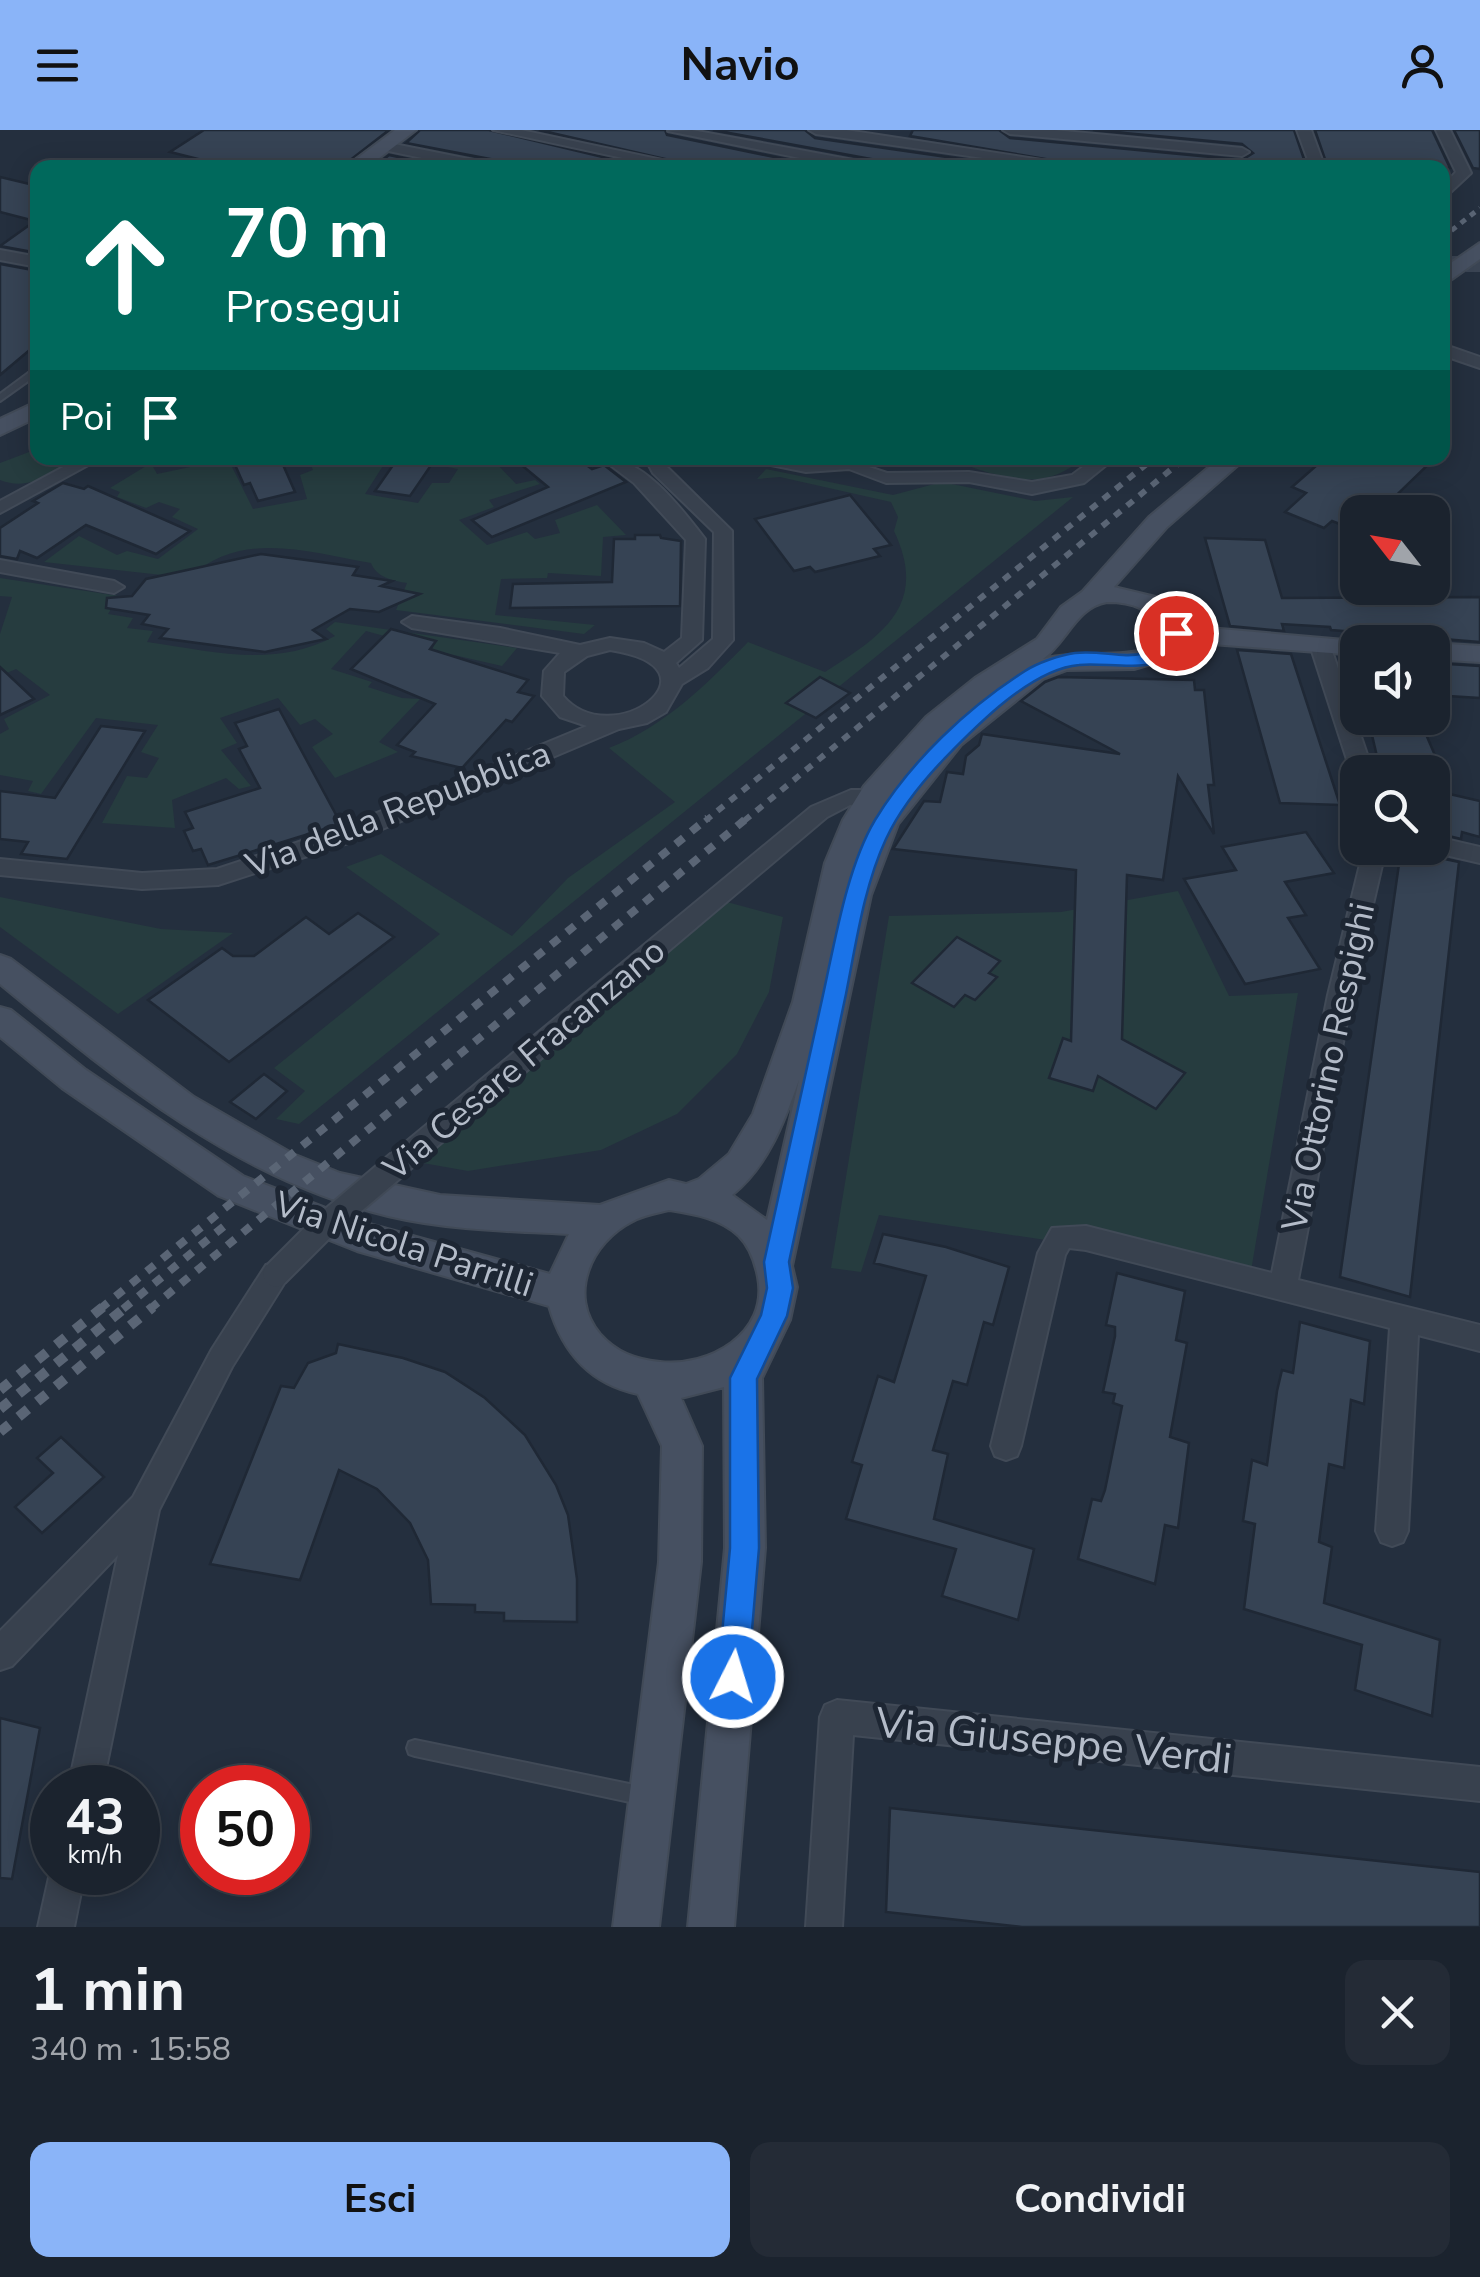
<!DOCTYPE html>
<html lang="it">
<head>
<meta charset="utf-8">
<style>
  :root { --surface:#1b232e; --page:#242b36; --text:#f1f3f6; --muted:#a0a4aa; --line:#39404a; --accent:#8ab4f8 }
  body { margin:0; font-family:"Nunito Sans",sans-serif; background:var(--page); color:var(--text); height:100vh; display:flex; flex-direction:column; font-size:38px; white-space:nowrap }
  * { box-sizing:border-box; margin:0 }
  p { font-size:32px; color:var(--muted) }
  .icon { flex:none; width:55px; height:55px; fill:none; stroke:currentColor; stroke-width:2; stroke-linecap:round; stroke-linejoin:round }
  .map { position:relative; height:1797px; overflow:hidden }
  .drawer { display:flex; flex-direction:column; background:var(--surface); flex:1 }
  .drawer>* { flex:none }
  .top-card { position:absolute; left:30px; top:30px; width:1420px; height:305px; border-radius:20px; box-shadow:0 5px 25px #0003,0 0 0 2px var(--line); background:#00695c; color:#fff; overflow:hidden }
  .needle { width:65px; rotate:301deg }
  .fabs { position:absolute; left:1340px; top:365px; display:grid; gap:20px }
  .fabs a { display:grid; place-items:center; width:110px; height:110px; border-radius:20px; background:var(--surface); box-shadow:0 5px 25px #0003,0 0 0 2px var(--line); font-size:50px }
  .speed { position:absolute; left:30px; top:1635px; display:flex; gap:20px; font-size:50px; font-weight:700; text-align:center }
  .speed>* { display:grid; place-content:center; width:130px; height:130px; border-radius:50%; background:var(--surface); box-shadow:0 5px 25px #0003,0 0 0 2px var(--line); line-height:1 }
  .speed small { font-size:25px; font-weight:400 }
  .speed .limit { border:15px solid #d22; background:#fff; color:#111 }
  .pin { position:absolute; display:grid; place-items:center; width:85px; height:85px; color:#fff; margin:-42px; border:5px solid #fff; border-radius:50%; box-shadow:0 2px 10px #0007 }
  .me { position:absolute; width:110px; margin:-55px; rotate:5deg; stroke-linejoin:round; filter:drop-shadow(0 0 8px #0008) }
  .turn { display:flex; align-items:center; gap:35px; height:210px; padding:0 30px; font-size:45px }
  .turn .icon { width:130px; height:130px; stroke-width:2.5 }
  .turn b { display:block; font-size:70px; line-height:85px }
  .then { display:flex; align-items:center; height:95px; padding:0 30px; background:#0003; gap:20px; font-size:38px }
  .round { display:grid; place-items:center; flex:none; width:105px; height:105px; border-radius:20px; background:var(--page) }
  .head { display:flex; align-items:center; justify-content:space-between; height:170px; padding:0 30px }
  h1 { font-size:60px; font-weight:700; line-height:75px }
  .button { display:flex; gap:20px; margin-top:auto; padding:20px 30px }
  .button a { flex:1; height:115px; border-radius:20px; background:var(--accent); color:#111; font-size:40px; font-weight:700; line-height:115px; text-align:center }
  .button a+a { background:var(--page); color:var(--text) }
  header { display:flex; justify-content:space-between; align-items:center; height:130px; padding:0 30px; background:var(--accent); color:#111; font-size:45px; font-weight:700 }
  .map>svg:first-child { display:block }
</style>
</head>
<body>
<header><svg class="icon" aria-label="menu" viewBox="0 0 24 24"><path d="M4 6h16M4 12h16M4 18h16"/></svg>Navio<svg class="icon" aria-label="person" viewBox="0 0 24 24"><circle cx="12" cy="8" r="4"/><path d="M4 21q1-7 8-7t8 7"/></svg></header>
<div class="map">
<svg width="1480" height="1797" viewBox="0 0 1480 1797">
  <rect width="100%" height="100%" fill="#242f3e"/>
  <!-- green -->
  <g fill="#263c3f">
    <path d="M37,319L38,328H78C52,342 30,362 0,350V333Z"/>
    <path d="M293,328H388L365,364L418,373L432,353H449L458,339L443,336L449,328H501L495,332L516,354L535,350L540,354L489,370L494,377L459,390L487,415L527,402L535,409L560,403L555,390L597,375L626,405L603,407L601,446L548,443L547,448L501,449L495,485L595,495L584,504L396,480L407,453C393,451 376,447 371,433C308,422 241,399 189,448L44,432L79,406L117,425L127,421L158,429L198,399L172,387L180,379L159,372L146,378L117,367L120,362L110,358L151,333L157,344L228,329L253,379L307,369L300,345L313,340L308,328Z"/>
    <path d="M953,328H1086C1072,337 1058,346 1041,349C1017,352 974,341 953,328Z"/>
    <path d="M766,339L893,365L942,352L1035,371L1073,367L299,994L276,989L305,961L274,938L440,804L346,737L381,724L512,806L568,748L675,672L609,618C664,597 707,554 748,512L825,542C883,505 929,475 894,401L898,387L891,372L780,347L757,349Z"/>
    <path d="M0,448L119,466L108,484L133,488L127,498L153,501L147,512C212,521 274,539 335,506L326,499L335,492L517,518L502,536L432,520L436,511L410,513L366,501L331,539L372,552L368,557L402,568L420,569L379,612L398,622L335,648L312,617L333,604L315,589L300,595L278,568L220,588L237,613L221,620L251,656L239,659L226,648L172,670L175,698L102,693L127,646L147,648L159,628L141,622L158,595L96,588L41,664L28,661L33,651L0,645V604L9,599L4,589L50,565L16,539L0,546V504L12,467L0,466Z"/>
    <path d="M1178,761L1229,866L1298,863L1251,1141L879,1085L861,1142L831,1138L889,786L1061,782Z"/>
    <path d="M0,767L161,799L233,803L118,884L0,797Z"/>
    <path d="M727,772L783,787L769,862L737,924L677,984L601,1020L468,1041L417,1032Z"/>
  </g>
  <!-- building -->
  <g fill="#364354" stroke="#1f2835" stroke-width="2.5">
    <path d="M204,0H389L340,38H234L170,22Z"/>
    <path d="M420,0H489L649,38H505L495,30L406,13Z"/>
    <path d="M539,0H665L667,5L828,38H704Z"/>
    <path d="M713,0H805L815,8L1023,38H886L876,30Z"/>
    <path d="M913,0H999L1010,8L1242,30L1253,23L1242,14L1093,0H1294L1307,38H1098L910,6Z"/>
    <path d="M1315,0H1432L1450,38H1328Z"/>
    <path d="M1454,0H1480V39L1473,38Z"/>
    <path d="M389,25L449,38H373Z"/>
    <path d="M0,47L38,56V123L0,116L35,91L0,82Z"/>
    <path d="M0,134L38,141V213L0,245Z"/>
    <path d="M232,328H280L295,362L258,371L250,353L244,355Z"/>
    <path d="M398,328H436L410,366L375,361Z"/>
    <path d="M513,328H577L592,339L604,335L626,352L492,407L472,390L548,357Z"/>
    <path d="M1325,328H1435L1379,382H1358V401L1332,391L1324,398L1285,382L1306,363L1292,357Z"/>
    <path d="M63,353L84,359L88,356L190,401L156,424L86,395L37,428L20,421L17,429L0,426V398L38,373L33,371Z"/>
    <path d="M850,365L891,415L874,419L880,426L815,442L810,437L794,441L755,389Z"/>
    <path d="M635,405H660L661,408L681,411L680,476L510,478L513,454L612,452L614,409H635Z"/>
    <path d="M1205,408L1265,410L1282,468L1480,467V512L1331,500L1330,497L1282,494L1284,501L1230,496Z"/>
    <path d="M261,424L358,437L353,445L392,451L381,456L420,464L379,482L350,479L313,500L326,509L265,522L160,508L168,499L142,494L149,485L106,478L107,468L132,466L146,449Z"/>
    <path d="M391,499L436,511L430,519L528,550L518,562L534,566L512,592L506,590L462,638L411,626L415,622L397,615L435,574L351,539Z"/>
    <path d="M1237,520L1291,524L1340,675L1280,673Z"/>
    <path d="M1432,533L1480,536V568L1432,565Z"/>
    <path d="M0,537L34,569L0,585Z"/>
    <path d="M820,547L850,563L816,588L786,573Z"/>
    <path d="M1058,547L1194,550L1195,560H1204L1214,655H1208L1214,704L1178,646L1163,750L1127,745L1122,909L1185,943L1156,979L1098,946L1093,961L1049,948L1063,908L1071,911L1076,740L893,719L924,671L940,672L947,642L963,644L966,626L979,615L982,604L1120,624L1021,571L1045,552Z"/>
    <path d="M279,579L341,694L208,735L201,719L193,721L184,701L193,698L185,682L260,658L239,619L247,616L235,593Z"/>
    <path d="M1368,588H1419L1440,637L1379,635Z"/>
    <path d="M101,596L145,601L67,729L21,724L28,712L0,709V661L55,668Z"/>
    <path d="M1432,660L1480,671V707L1462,702L1461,709L1432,702Z"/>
    <path d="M1306,702L1334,743L1285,752L1306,785L1288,788L1320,839L1245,854L1184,749L1236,740L1222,717Z"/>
    <path d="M1401,720L1459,732L1410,1167L1340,1147Z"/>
    <path d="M358,783L394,807L229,932L148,870L222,818L233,826H254L306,787L329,804Z"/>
    <path d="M957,807L1000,831L989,843L997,847L975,870L965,865L954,877L912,853Z"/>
    <path d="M264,944L287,961L256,989L230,972Z"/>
    <path d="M883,1104L946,1117L1009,1137L993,1195L984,1192L967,1255L953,1251L933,1320L948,1324L934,1389L1034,1419L1018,1490L942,1466L956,1419L846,1389L862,1335L852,1332L878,1246L894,1252L926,1146L874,1133Z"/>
    <path d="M1117,1143L1185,1161L1176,1210L1187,1213L1170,1307L1189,1313L1178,1398L1165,1395L1155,1454L1078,1429L1092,1369L1101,1371L1105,1360L1122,1276L1113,1273L1115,1264L1103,1262L1115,1206V1197L1106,1195Z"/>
    <path d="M1300,1192L1370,1211L1364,1274L1351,1270L1344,1338L1329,1334L1319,1412L1332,1417L1324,1473L1440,1510L1432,1586L1355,1560L1362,1515L1244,1479L1255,1394L1243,1391L1252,1330L1267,1335L1277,1261L1282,1240L1293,1243Z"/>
    <path d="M338,1214L403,1228L445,1242L485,1268L525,1305L556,1355L568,1385L577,1449V1492L504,1491V1483L475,1482V1475L431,1474L428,1430L410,1393L377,1359L339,1340L300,1450L210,1434L281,1256L294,1258L308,1233L336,1223Z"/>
    <path d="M61,1307L104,1347L42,1403L15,1377L53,1343L37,1328Z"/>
    <path d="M0,1588L40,1598L12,1749L0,1748Z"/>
    <path d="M890,1678L1480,1742V1797H1022L886,1782Z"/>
  </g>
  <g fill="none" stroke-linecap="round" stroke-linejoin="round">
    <!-- street-tunnel -->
    <path stroke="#3a4453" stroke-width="16" stroke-dasharray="16 8" stroke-linecap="butt" d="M1442,134H1480"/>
    <!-- lane casing -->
    <g stroke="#414a57" stroke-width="4">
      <g id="lane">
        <path d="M35,238H38V244L0,271V264Z"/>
        <path d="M415,1610L644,1657L650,1660L653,1666L650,1672L644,1675L415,1626L409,1624L407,1618L409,1612Z"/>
      </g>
    </g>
    <!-- street casing -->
    <g stroke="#414a57" stroke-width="4">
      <g id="street">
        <path d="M493,0H521L700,38H669Z"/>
        <path d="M692,0L875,34L882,38H849L668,1Z"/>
        <path d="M809,0H846L1094,38H1053L816,4Z"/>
        <path d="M1003,0H1054L1242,18L1249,22L1242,26L1010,4Z"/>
        <path d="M1297,0H1311L1325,38H1311Z"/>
        <path d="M1436,0H1450L1471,43L1442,70V57L1456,42Z"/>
        <path d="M384,12L494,34L501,38H470L379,19L377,16Z"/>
        <path d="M0,120L38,127V137L0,130Z"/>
        <path d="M1442,214L1480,227V238L1442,225Z"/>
        <path d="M80,328H101L0,383V371Z"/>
        <path d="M601,328C642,325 681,378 705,409L702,510L676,533L679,538L713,509L714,402L653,343L645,328H663L667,337L732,401L733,510L708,538L682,554L666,582L647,593L619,599L354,711L218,755L142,759L0,745V729L142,743L217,739L338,699L587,596L560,587L542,566L544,541L560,523L412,498L402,492L412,486L500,498L580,515L610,508L644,513L664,522L682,508L686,410L634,353ZM610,520C728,538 612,624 563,566L564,542L587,526Z"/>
        <path d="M753,328L817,332L858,328L866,336L887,343L969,342L1032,352L1072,345L1095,328H1115L1084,353L1032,364L969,352L886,353L849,339L806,342L756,332Z"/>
        <path d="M0,430L114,451L124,457L114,463L0,442Z"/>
        <path d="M1320,509L1330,515L1373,642H1358V648L1351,642L1310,515Z"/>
        <path d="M851,660H873L884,668L873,676L850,675L827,687L408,1041L399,1044L390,1041L386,1033L390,1025L811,677Z"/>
        <path d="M1432,706L1480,717V733L1424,720L1432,718Z"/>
        <path d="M1364,718H1386L1352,865L1298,1150L1480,1195V1221L1418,1205L1408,1401L1403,1412L1392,1416L1381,1412L1376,1401L1390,1198L1086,1120L1069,1118L1065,1125L1021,1316L1017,1326L1006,1330L995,1326L991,1316L1038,1123L1052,1098L1086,1096L1272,1143L1328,865Z"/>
        <path d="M276,1132L286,1135L290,1144L232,1237L159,1380L102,1658H68L118,1425L12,1536L0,1540V1501L133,1367L212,1219L266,1135Z"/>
        <path d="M837,1570L1480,1637V1671L853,1605L842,1797H806L820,1587L825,1575Z"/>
        <path d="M52,1734V1742H85L74,1797H38Z"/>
      </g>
    </g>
    <!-- secondary casing -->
    <g stroke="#414a57" stroke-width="4">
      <g id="secondary">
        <path d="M395,0H416L366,38H344Z"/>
        <path d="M1480,113V129L1442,156V139Z"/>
        <path d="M38,271V287L0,305V289Z"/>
        <path d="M1220,328H1246L1167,397L1114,457L1164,469L1186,496L1368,512H1358V525L1184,512L1175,527L1134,539L1067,540L1043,549L961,615L898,694L871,765L792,1136L797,1157L790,1190L762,1248L765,1418L734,1797H688L725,1418L724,1257L681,1268L702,1316L701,1432L659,1797H613L659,1432L662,1316L638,1264C589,1254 562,1221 549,1176L357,1121L219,1066L62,958L0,907V877L11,880L86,940L243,1046L362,1092L550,1144L569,1104C509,1101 447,1100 388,1086C236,1049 118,951 0,854V825L11,829L194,967L293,1024L340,1043L440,1065L600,1075L669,1050L686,1054L699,1049L729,1024L753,984L793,872L825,733L843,690L864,656L926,587L975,548L1037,509L1061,477L1082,462L1149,387ZM1107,472C1131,472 1153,478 1162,503L1155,516C1120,530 1080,519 1043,529C1067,512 1076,477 1107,472ZM799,950L767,1090L732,1065C768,1036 784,992 799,950ZM669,1080C694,1084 720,1088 739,1106C750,1117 755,1132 758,1147C769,1204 709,1237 660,1232C635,1229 617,1223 600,1204C567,1165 591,1112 633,1091C643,1085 657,1083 669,1080Z"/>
        <path d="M1432,513L1480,516V532L1432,529Z"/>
      </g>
    </g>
    <!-- lane -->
    <use href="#lane" fill="#38414e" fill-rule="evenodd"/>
    <!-- street -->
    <use href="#street" fill="#38414e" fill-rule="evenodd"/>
    <!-- secondary -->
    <use href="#secondary" fill="#465061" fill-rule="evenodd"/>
    <!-- rail-far3 -->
    <path stroke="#5a6575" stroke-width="5" stroke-dasharray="6 6" stroke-linecap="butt" d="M1442,108L1480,78"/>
    <!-- rail-far2 -->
    <g stroke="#5a6575" stroke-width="6" stroke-dasharray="8 8" stroke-linecap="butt">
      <path d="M705,691L1154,328"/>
      <path d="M744,691L1185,328"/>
    </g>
    <!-- rail-far1 -->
    <g stroke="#5a6575" stroke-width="8" stroke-dasharray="10 10" stroke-linecap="butt">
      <path d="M100,1179L708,688"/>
      <path d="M123,1179L228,1093"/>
      <path d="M150,1179L747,688"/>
    </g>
    <!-- rail -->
    <g stroke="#5a6575" stroke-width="10" stroke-dasharray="12 12" stroke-linecap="butt">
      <path d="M0,1260L103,1177"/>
      <path d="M0,1279L126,1177"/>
      <path d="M0,1302L153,1177"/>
    </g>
    <!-- street-bridge casing -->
    <g stroke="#414a57" stroke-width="29" stroke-linecap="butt">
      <path id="street-bridge" d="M276,1144L322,1098L399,1033"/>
    </g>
    <!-- street-bridge -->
    <use href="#street-bridge" stroke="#38414e" stroke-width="25"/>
  </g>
  <!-- route -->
  <path fill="#1a73e8" stroke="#114b97" stroke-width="2.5" d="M1176,497L1185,503C1174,551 1112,531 1079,535C1031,539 975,597 944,629C922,652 899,681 886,709C864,756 856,814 846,864C827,953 808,1043 789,1132L793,1158L787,1186L757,1249L759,1418L748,1547L743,1557L733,1562L722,1557L718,1547L730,1418V1248L761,1185L767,1158L764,1132C784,1043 803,954 823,865C835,811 847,737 875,690C911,631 967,578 1025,541C1037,533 1060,525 1075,523C1112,518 1148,542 1169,499Z"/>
  <g text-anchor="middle" stroke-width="10" stroke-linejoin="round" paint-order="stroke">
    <!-- street labels -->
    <g font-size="35" fill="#b4bcc9" stroke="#1d2633">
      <text transform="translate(398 679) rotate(-21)" y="12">Via della Repubblica</text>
      <text transform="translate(524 929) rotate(-40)" y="12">Via Cesare Fracanzano</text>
      <text transform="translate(1328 937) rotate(-78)" y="12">Via Ottorino Respighi</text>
      <text transform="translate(404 1114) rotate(18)" y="12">Via Nicola Parrilli</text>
    </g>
    <!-- near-street labels -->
    <g font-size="42" fill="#b4bcc9" stroke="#1d2633">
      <text transform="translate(1054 1610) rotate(6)" y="15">Via Giuseppe Verdi</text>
    </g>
  </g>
</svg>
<div class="fabs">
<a><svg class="needle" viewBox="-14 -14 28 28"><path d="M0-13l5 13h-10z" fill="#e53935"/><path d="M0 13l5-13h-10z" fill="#a0a4aa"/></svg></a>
<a><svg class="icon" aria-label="sound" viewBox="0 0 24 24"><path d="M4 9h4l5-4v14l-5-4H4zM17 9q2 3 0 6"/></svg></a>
<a><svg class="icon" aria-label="search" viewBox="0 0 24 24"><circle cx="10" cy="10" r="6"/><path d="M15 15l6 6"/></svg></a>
</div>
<div class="speed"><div>43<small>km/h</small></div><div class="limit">50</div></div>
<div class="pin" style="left:1176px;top:503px;background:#d93025"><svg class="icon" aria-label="arrive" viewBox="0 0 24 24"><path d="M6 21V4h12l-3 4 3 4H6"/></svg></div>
<svg class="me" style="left:733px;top:1547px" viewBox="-20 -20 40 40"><circle r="17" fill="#1a73e8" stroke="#fff" stroke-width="3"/><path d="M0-11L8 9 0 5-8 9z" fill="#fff"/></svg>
<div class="top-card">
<div class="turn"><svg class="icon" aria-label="ahead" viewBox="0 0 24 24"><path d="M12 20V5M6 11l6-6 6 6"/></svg><div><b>70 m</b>Prosegui</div></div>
<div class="then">Poi<svg class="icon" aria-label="arrive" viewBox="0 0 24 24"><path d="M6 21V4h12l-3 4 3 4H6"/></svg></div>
</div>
</div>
<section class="drawer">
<div class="head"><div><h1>1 min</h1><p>340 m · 15:58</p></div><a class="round"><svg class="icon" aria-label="close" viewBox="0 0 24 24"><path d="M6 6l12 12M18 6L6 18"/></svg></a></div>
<div class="button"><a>Esci</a><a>Condividi</a></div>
</section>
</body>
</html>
